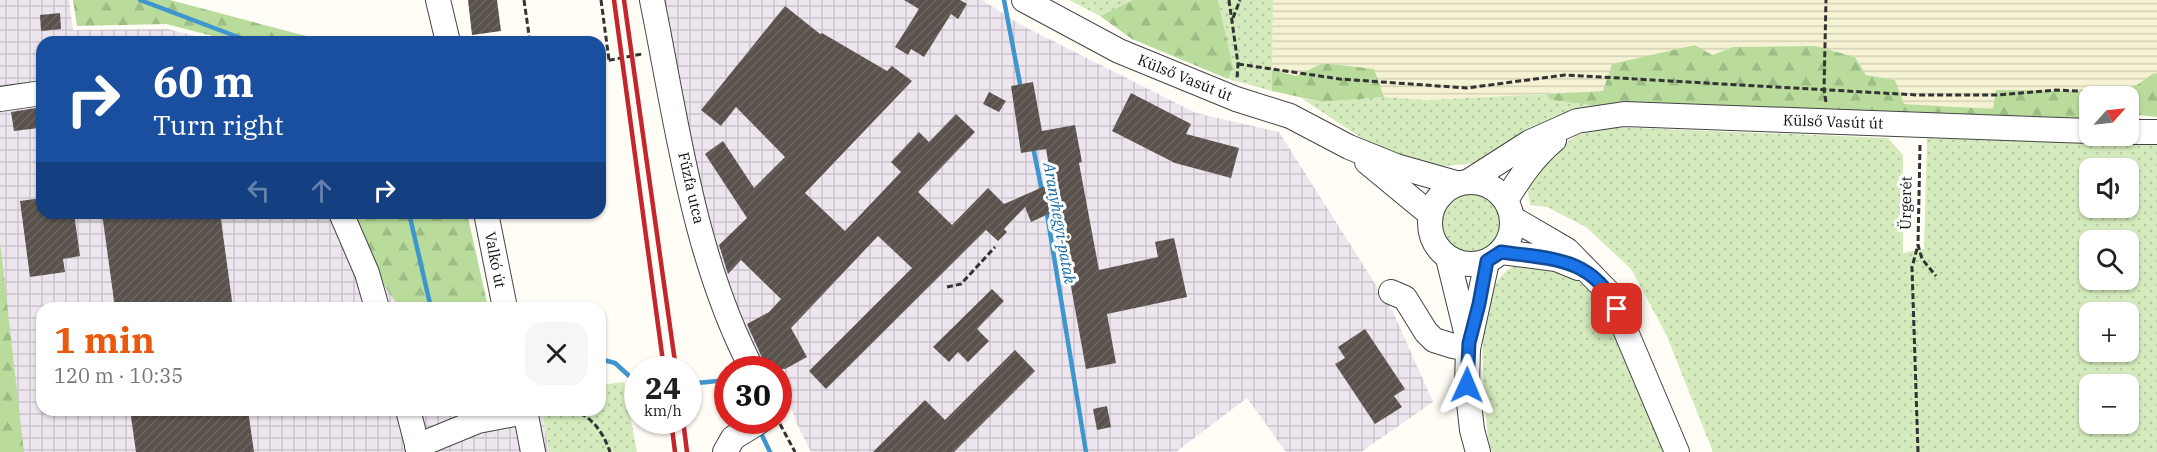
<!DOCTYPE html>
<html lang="en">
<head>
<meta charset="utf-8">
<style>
  :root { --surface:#fff; --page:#f6f6f6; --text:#202124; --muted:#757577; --accent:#ea580c }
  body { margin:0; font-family:"IBM Plex Serif",serif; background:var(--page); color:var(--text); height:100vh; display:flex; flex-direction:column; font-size:22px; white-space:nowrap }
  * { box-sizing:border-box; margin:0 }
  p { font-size:20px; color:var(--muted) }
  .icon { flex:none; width:33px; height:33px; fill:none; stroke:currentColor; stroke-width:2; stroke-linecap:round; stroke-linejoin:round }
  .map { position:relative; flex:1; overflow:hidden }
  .drawer { position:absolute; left:36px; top:302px; width:570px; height:114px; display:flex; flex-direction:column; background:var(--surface); border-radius:18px; box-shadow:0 2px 4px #0004 }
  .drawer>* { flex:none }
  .top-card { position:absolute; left:36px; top:36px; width:570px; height:183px; border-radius:18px; box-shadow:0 2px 4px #0004; background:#1a4fa0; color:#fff; overflow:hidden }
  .needle { width:39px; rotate:63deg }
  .tools { position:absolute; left:2079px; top:86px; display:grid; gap:12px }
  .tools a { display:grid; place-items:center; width:60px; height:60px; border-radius:12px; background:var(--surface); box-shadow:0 2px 4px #0004; font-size:30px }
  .speed { position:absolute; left:624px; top:356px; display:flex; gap:12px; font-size:30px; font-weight:700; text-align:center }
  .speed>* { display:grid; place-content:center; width:78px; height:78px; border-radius:50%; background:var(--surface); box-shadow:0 2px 4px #0004; line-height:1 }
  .speed small { font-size:15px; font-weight:400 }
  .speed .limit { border:9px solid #d22; background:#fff; color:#111 }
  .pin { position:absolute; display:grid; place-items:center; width:51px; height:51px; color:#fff; margin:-26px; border-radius:12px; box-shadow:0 3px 9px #0006 }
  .me { position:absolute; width:66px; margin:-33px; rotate:1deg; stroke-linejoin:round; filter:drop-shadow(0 0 4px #0008) }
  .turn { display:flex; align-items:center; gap:21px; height:126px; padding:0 18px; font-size:27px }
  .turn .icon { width:78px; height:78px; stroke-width:2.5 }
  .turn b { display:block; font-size:42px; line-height:51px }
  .lanes { display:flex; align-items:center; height:57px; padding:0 18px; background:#0003; justify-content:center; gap:30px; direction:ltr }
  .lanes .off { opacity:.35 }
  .round { display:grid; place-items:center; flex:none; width:63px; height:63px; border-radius:18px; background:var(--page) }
  .headline { display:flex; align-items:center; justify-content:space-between; height:102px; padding:0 18px }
  h1 { font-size:36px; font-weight:800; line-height:45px; color:var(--accent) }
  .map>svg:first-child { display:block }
</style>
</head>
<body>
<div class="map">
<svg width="2157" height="452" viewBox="0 0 2157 452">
  <defs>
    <pattern id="industrial-grid" width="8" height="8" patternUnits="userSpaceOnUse" patternTransform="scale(1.5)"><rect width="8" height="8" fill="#eee6ef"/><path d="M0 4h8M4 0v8" fill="none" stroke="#cbc4cc"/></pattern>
    <pattern id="farmland-rules" width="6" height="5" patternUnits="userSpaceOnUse" patternTransform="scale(1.5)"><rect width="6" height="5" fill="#f6f3d4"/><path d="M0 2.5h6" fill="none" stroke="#d2cfb5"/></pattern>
    <pattern id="grass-dots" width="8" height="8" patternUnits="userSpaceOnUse" patternTransform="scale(1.5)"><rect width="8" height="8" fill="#d5ebbd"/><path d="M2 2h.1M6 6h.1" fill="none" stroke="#b6c8a1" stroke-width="1.8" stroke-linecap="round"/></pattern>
    <pattern id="forest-firs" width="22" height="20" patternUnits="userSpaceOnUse" patternTransform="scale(1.5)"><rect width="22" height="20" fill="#b9dc9c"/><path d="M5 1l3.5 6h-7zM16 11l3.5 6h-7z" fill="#9ebc85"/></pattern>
    <pattern id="building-hatch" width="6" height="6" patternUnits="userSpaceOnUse" patternTransform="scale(1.5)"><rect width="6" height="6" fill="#5a524d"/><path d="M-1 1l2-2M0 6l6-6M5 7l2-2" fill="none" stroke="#6d6662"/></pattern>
  </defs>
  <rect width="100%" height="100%" fill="#fffdf5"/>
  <!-- industrial -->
  <g fill="url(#industrial-grid)">
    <path d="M0,0H69L73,30L168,29L218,42H42V213H384L404,307L42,308V410H542L549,452H0Z"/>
    <path d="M659,0H982L1019,24L1196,113L1279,132L1393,312L1433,402L1361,452H1286L1247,398L1176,452H811L797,424L783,387L779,384L778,369H762L724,279L693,166Z"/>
  </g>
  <!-- farmland -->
  <path fill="url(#farmland-rules)" d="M1273,0H2157V73L2152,74L2137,85L2102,91L1997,90L1993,109L1903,104L1895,80L1866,75L1855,57L1733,47L1603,91L1427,100L1384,97L1373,69L1323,63L1296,76L1272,70Z"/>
  <!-- grass -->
  <g fill="url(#grass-dots)" fill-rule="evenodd">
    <path d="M1069,0H1133L1100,16Z"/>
    <path d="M1218,0H1273L1272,91L1228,79L1233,67Z"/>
    <path d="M1546,94L1550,100L1606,107L1563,113L1530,127L1475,163L1436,167L1409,161L1360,137L1301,98L1322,102L1384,97L1427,100Z"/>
    <path d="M1613,127L1888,138L1903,155V253L1924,249L1927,138L2157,145V452H1713L1666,334L1631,269L1586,227L1547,207L1530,205L1527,184L1546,158L1577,135ZM2090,168H2128V207H2090ZM2090,240H2128V279H2090ZM2090,312H2128V351H2090ZM2090,384H2128V423H2090Z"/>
    <circle cx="1471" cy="225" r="31"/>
    <path d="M1544,260L1567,271L1602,301L1667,452H1492L1488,438C1485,395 1469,292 1512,267C1520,262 1534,262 1544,260Z"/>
    <path d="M624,382L637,452H549L542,410H600V385Z"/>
  </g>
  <!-- forest -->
  <g fill="url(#forest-firs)">
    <path d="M73,0H170L321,40L324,42H236L166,24L77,26Z"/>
    <path d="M1133,0H1218L1233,67L1228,79L1132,39L1100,16Z"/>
    <path d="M1695,45L1712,55L1733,47L1815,46L1855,57L1866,75L1895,80L1904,104L1993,109L1996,90L2102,91L2137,85L2152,74L2157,73V117L2129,114L2128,96H2090L2089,121L1606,107L1550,100L1546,94L1603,91L1612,64Z"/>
    <path d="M1323,63L1374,69L1384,97L1322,102L1272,91V70L1296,76Z"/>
    <path d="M353,213H467L488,307H399L375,272Z"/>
    <path d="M0,242L24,452H0Z"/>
  </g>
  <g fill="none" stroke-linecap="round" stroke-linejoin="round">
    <!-- stream -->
    <g stroke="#3f96cf" stroke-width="4.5">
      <path d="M140,0L251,42"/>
      <path d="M1004,0L1021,89"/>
      <path d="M1033,147L1042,191"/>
      <path d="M1046,208L1086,452"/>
      <path d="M409,213L431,308"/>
      <path d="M600,359L615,363L638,384"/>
      <path d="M697,383L728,380"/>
      <path d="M760,431L770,452"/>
    </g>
  </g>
  <!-- building -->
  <g fill="url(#building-hatch)">
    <path d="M468,0H497L501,31L472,35Z"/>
    <path d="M904,0H960L967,4L958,19L951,14L924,57L911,49L908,55L895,47L919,9Z"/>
    <path d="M785,6L820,34L822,33L887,71L892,66L912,81L805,193L845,231L901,172L891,162L919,132L929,142L956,114L975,132L918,192L952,225L988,188L1004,204L1052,183L1046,149L1021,153L1011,86L1033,82L1042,131L1075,125L1082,162L1079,163L1099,270L1158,257L1155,242L1174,238L1187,297L1107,314L1116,363L1086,369L1057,210L1031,222L1025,207L1004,229L1007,232L998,241L986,230L826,389L809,371L912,268L878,236L791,328L807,357L785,369H767L747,324L769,312L781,299L741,260L728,274L719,245L747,218L705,154L723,141L754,188L785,157L736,107L721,126L701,110Z"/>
    <path d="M60,13L61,29L41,31L40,15Z"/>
    <path d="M989,92L1006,101L999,112L983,104Z"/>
    <path d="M1131,93L1191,124L1186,134L1239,148L1231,178L1175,163L1112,131Z"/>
    <path d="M36,108L39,128L14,131L11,112Z"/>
    <path d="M42,198V213H74L80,256L63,259L65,272L30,277L20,201Z"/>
    <path d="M102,213H220L233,308H115Z"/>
    <path d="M992,289L1004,301L977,329L989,341L968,362L958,352L949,362L933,347Z"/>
    <path d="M1365,329L1405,389L1394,396L1402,407L1375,424L1335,364L1345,358L1338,347Z"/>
    <path d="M1015,350L1035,371L954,452H873L925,400L945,420Z"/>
    <path d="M1107,406L1111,427L1097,430L1093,409Z"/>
    <path d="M130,410H248L254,452H136Z"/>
  </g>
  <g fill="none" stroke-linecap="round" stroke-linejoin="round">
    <!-- minor casing -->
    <g stroke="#444" stroke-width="26">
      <g id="minor">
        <path d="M438,0L448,42"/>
        <path d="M652,0C677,123 693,256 752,369"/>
        <path d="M1024,0L1119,51L1236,99L1290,116L1349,147L1396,166L1456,183"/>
        <path d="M0,99L42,93"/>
        <path d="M2128,132H2157"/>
        <path d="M1367,162L1430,214"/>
        <path d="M1469,181L1530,142L1577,121L1624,114L2090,131"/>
        <circle cx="1471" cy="223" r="41"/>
        <path d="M1506,200C1521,176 1532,159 1554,140"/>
        <path d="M341,213L367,273L377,308"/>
        <path d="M486,213L505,308"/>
        <path d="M1512,218L1567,250L1610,294L1677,452"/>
        <path d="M1501,252L1556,259L1578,268"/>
        <path d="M1448,258L1468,340"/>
        <path d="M1391,292L1405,298L1426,332L1434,340L1453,346L1468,349"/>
        <path d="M408,410L419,452"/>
        <path d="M525,410L533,452"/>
        <path d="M417,446L478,421L525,412"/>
        <path d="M725,452L733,438L762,420"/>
        <path d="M1478,452L1472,430L1467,385L1468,349L1487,262"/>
      </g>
    </g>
    <!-- path -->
    <g stroke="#333" stroke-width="3" stroke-dasharray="6 3" stroke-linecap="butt">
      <path d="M524,0L530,42"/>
      <path d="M601,0L609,60"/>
      <path d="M1229,0L1238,64L1237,78"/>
      <path d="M1233,18L1240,0"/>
      <path d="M600,62L642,54"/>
      <path d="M1238,64L1340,79L1467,88L1565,75L1917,95H1996L2056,90L2115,93"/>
      <path d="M1826,102L1824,90L1826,0"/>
      <path d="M1920,145L1918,245L1922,259L1936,276"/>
      <path d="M947,287L961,284L995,247"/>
      <path d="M572,410C592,416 603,432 610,452"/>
      <path d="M780,424L795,452"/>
      <path d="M1918,452L1912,267L1918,245"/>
    </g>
    <!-- minor -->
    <use href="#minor" stroke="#fff" stroke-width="24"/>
    <!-- rail -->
    <g stroke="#c4262e" stroke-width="4.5">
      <path d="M614,0L664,369"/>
      <path d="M624,0L676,369"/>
      <path d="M671,420L675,452"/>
      <path d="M683,420L687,452"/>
    </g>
  </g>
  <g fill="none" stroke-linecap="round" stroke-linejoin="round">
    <!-- route casing -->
    <g stroke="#114b97" stroke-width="15">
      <path id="route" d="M1467,385L1469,343L1479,304L1487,261L1501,252C1551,259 1593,257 1617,309"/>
    </g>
    <!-- route -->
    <use href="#route" stroke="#1a73e8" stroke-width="10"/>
  </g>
  <g text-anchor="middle" stroke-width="6" stroke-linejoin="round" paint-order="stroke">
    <!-- street labels -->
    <g font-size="15" fill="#111" stroke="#fff">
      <text transform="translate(1185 78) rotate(22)" y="5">Külső Vasút út</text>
      <text transform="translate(1833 122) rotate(2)" y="5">Külső Vasút út</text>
      <text transform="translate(691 188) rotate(77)" y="5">Fűzfa utca</text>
      <text transform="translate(1906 203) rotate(-89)" y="5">Ürgerét</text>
      <text transform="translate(495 260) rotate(79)" y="5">Valkó út</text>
    </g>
    <!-- water labels -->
    <g font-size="16" font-style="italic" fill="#1768a6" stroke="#fff">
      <text transform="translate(1060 223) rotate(80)" y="6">Aranyhegyi-patak</text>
    </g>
  </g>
</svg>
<div class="tools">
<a><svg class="needle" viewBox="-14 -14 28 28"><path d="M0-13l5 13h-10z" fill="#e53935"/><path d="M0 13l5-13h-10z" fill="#757577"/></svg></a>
<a><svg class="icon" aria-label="sound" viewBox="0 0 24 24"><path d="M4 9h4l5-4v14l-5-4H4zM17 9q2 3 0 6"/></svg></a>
<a><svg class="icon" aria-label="search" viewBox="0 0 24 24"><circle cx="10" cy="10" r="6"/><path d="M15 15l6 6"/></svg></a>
<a>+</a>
<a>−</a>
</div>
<div class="speed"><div>24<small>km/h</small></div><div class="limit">30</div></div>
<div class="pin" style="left:1617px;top:309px;background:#d93025"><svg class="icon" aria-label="arrive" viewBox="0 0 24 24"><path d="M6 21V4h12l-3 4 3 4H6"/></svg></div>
<svg class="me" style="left:1467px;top:385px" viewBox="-20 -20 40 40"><path d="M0-17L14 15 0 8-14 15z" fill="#1a73e8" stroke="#fff" stroke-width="4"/></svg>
<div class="top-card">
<div class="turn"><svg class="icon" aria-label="right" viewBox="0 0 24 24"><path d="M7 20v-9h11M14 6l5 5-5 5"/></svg><div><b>60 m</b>Turn right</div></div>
<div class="lanes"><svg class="icon off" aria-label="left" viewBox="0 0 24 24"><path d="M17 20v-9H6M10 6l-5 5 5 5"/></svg><svg class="icon off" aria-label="ahead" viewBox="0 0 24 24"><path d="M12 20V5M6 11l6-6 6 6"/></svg><svg class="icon" aria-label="right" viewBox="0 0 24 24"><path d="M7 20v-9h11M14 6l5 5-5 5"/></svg></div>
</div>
<section class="drawer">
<div class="headline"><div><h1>1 min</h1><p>120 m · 10:35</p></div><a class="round"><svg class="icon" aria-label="close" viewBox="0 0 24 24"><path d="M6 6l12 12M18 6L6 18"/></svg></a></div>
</section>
</div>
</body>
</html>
